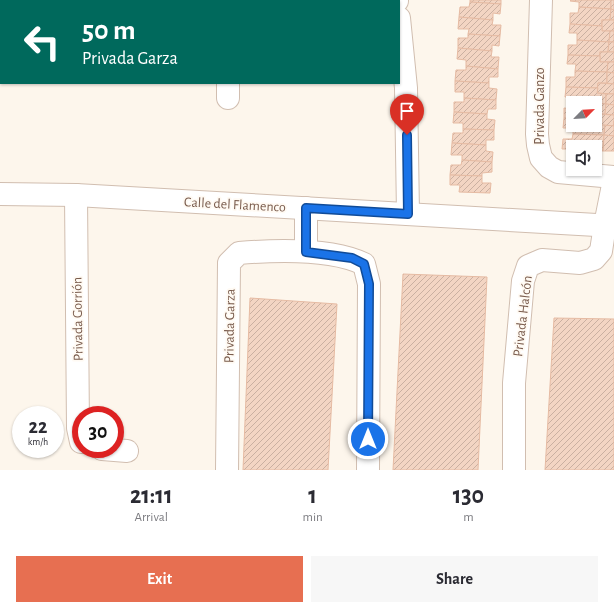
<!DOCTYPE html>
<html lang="en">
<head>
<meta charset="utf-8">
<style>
  :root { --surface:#fff; --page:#f7f7f7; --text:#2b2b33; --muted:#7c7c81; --accent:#e76f51 }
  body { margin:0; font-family:"Alegreya Sans",sans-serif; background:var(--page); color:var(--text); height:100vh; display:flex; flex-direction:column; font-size:15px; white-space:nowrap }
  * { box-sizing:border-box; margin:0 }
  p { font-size:13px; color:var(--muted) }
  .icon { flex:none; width:22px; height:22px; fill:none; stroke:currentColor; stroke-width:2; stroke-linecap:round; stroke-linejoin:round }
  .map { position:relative; height:470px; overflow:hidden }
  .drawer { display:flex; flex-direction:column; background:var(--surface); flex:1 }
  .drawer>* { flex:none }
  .banner { position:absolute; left:0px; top:0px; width:400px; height:84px; box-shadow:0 1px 3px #0004; background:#00695c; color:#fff; overflow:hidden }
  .needle { width:26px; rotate:66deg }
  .controls { position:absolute; left:566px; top:96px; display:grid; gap:8px }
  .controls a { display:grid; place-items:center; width:36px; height:36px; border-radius:0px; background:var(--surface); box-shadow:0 1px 3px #0004; font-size:20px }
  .speed { position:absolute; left:12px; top:406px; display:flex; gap:8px; font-size:20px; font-weight:700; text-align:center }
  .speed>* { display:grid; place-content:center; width:52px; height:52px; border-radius:50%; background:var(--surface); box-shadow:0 1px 3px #0004; line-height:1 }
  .speed small { font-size:10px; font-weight:400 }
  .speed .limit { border:6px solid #d22; background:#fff; color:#111 }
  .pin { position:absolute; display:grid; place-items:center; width:34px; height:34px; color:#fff; margin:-41px -17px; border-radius:50% 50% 50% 0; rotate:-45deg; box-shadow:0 0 4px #0007 }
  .pin .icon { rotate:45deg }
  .me { position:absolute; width:44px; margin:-22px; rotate:0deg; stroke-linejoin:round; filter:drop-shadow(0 0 3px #0008) }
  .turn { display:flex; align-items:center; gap:14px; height:84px; padding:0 16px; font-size:18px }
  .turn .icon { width:52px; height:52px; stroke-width:2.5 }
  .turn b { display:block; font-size:28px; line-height:34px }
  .eta { display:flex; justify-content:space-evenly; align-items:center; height:68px; text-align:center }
  .eta b { font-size:24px; font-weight:700; line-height:28px }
  .action { display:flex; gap:8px; margin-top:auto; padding:8px 16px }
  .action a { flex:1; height:46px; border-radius:0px; background:var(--accent); color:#fff; font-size:16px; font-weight:700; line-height:46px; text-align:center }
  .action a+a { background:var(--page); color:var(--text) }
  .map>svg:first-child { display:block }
</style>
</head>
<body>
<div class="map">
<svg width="614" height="470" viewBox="0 0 614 470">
  <defs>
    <pattern id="building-hatch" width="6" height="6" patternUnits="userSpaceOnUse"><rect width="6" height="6" fill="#f3d5c3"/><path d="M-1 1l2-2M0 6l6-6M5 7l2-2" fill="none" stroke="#cab0a1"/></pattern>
  </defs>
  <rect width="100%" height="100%" fill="#fdf6ec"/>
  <!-- building -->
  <g fill="url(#building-hatch)" stroke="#e6bba3">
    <path d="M470,0H501V4L470,2Z"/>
    <path d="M571,0H611V9L579,7V2L570,1Z"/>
    <path d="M611,0H614V10L611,9Z"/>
    <path d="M470,2L501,4L500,14L493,13V20L459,17L460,7H469Z"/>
    <path d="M579,7L611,9L610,20H602V26L570,24V13H578Z"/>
    <path d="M611,9L614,10V20H610Z"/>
    <path d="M459,17L493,20L492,25H501L500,36L468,34L469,29H458Z"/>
    <rect x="602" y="20" width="12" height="11"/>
    <path d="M570,24L602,26V31H610L609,42L577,40V33H569Z"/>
    <path d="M610,31H614V42H609Z"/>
    <path d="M468,34L500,36L499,46L492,45V51L458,48V38H468Z"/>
    <path d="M577,40L609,42L608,52H600V56L568,55V45H577Z"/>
    <path d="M609,42H614V52H608Z"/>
    <path d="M458,48L492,51L491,57H499L498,69L466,66V60L457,59Z"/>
    <rect x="600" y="52" width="14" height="10"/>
    <path d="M568,55L600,56V62H608L607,72L575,71L576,64H567Z"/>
    <path d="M608,62H614V73L607,72Z"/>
    <path d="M466,66L498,69V77H489V83L455,81L456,70H466Z"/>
    <path d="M575,71L607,72V83H598V88L566,87V77H575Z"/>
    <path d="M607,72L614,73V84L607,83Z"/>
    <path d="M455,81L489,83V88L497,89L496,100L464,98V92H455Z"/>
    <path d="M598,83L614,84V94L597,93Z"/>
    <path d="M566,87L598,88L597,93L606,94V104L573,102V97H565Z"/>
    <path d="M606,94H614V105L606,104Z"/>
    <path d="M464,98L496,100V109H488L487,114L454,112V102H464Z"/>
    <path d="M573,102L591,103H573V119L564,118V108L573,109Z"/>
    <path d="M595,103L606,104L605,114H597L596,120H595Z"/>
    <path d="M606,104L614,105V115L605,114Z"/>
    <path d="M454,112L487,114V119L495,120L494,130L463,129V123H453Z"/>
    <path d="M597,114L614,115V126L596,125Z"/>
    <path d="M564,118L573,119V125H595V120H596V125H605L604,135L573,134V128H563Z"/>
    <path d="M614,121V136L604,135L605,125L614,126Z"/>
    <path d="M463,129L494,130V140H486V145L452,143L453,133H463Z"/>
    <path d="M573,134L604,135L603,151L595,150V147H573V149H562L563,139H572Z"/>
    <path d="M604,135L614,136V151H603Z"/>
    <path d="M452,143L486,145V151L493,152L492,162L462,160V155H451Z"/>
    <path d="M462,160L492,162V172L482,173V176L450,175L451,165H461Z"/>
    <path d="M450,175L482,176V183H491L490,193L459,192L460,185H450Z"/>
    <path d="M403,274L487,277L478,470H393Z"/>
    <path d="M250,298L337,304L328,470H243Z"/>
    <path d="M554,318L614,319V470H545Z"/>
  </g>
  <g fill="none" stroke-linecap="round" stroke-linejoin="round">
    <!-- minor casing -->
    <g stroke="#d1beb0" stroke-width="24">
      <g id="minor">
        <path d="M397,0V1"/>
        <path d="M541,0L537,134L538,145L541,158L549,167L558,172L614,177"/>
        <path d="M231,1V0"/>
        <path d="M399,18L406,88L408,214"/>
        <path d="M228,98V83"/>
        <path d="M0,194L76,195L614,226"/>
        <path d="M76,195L78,428L81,442"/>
        <path d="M306,251V208"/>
        <path d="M102,449L127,451"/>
        <path d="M227,470L229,263L239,253C276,250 331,248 364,264L369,284L368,470"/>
        <path d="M514,470V383L523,281L528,266L542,260L580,263L594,259L601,251L605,225L614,180"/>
      </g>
    </g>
    <!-- minor -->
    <use href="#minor" stroke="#fff" stroke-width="22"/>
  </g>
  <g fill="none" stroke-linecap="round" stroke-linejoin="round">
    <!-- route casing -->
    <g stroke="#114b97" stroke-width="10">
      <path id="route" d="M368,439L369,284L364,264L352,258L306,252V208L408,214L407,135"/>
    </g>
    <!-- route -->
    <use href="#route" stroke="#1a73e8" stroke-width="7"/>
  </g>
  <g text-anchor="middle" stroke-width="3.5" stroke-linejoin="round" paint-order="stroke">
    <!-- street labels -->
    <g font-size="14" fill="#7a5c4d" stroke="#fffaf3">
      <text transform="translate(539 106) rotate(-90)" y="5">Privada Ganzo</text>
      <text transform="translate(235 204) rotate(3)" y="5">Calle del Flamenco</text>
      <text transform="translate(522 316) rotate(-83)" y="5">Privada Halcón</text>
      <text transform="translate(77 319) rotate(-91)" y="5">Privada Gorrión</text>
      <text transform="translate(229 326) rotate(-89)" y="5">Privada Garza</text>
    </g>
  </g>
</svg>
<div class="controls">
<a><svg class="needle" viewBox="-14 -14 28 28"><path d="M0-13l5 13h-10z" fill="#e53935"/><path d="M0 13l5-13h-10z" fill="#7c7c81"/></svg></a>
<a><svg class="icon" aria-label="sound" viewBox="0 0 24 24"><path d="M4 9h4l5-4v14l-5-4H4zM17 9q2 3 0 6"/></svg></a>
</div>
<div class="speed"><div>22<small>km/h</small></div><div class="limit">30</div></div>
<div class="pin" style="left:407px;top:135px;background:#d93025"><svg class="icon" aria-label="arrive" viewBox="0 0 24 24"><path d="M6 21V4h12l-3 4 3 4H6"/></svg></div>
<svg class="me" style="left:368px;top:439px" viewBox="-20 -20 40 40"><circle r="17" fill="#1a73e8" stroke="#fff" stroke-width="3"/><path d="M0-11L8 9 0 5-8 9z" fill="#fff"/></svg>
<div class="banner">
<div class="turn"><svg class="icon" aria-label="left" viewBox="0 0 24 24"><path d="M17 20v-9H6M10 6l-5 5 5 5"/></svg><div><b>50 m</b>Privada Garza</div></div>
</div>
</div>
<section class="drawer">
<div class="eta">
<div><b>21:11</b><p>Arrival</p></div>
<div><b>1</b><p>min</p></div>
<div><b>130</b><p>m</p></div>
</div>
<div class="action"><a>Exit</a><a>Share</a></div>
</section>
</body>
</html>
